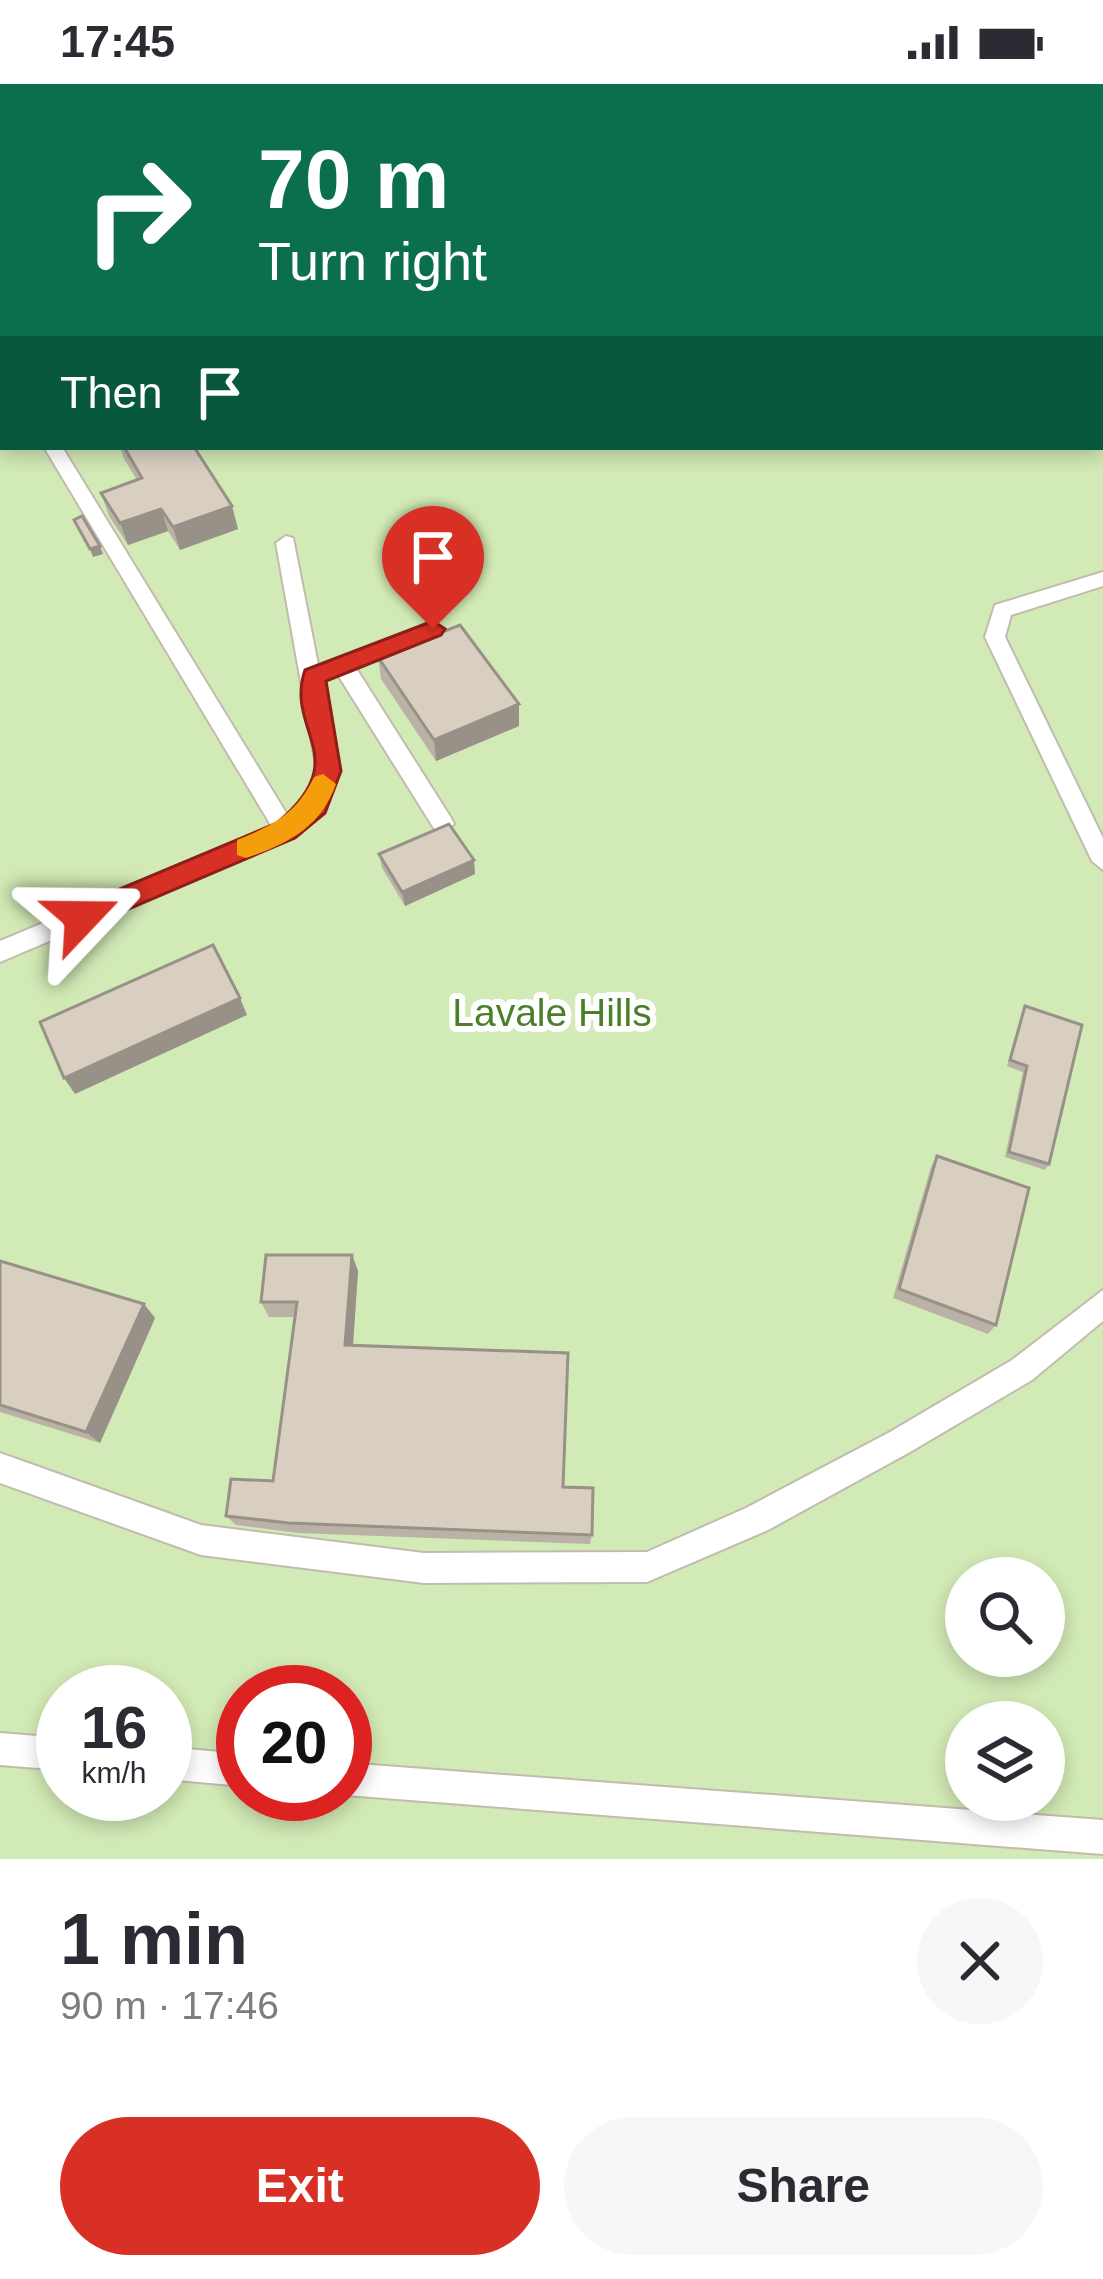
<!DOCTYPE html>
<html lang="en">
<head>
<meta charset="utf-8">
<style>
  :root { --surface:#fff; --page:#f7f7f7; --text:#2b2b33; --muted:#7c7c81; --accent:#d93025 }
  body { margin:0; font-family:Helvetica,sans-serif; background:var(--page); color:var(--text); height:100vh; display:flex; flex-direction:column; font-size:45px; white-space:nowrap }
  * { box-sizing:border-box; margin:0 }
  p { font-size:39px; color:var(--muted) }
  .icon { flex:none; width:66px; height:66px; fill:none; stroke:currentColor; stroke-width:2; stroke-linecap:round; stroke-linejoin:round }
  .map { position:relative; height:1775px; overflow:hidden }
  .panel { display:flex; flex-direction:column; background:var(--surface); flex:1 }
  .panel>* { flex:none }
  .hud { position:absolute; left:0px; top:0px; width:1104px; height:366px; box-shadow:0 6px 18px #0003; background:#0b6e4f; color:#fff; overflow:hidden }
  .fabs { position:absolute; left:945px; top:1473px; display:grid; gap:24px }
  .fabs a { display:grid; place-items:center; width:120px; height:120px; border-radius:50%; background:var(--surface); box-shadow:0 6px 18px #0003; font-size:60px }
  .speed { position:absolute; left:36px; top:1581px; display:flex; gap:24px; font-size:60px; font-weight:700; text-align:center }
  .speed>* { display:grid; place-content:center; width:156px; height:156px; border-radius:50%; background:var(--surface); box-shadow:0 6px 18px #0003; line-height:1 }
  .speed small { font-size:30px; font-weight:400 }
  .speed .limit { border:18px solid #d22; background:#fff; color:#111 }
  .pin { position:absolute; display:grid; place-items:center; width:102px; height:102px; color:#fff; margin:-123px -51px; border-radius:50% 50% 50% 0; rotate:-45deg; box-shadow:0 0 12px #0007 }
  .pin .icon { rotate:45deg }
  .me { position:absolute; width:132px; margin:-66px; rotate:67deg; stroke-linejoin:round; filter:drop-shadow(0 0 9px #0008) }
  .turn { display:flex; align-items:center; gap:42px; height:252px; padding:0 60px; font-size:54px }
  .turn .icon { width:156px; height:156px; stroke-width:2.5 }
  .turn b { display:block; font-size:84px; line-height:102px }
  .then { display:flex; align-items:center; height:114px; padding:0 60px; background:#0003; gap:24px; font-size:45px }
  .round { display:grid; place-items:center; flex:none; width:126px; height:126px; border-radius:63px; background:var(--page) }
  .head { display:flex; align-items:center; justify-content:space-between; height:204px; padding:0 60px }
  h1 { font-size:72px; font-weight:600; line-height:90px }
  .cta { display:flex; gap:24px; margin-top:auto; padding:24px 60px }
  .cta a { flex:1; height:138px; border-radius:72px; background:var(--accent); color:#fff; font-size:48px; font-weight:600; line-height:138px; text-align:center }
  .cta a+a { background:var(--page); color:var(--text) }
  .status { display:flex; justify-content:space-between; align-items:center; height:84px; padding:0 60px; background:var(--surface); direction:ltr }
  .status svg { height:33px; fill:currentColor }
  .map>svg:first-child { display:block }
</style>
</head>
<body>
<div class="status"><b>17:45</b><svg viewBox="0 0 49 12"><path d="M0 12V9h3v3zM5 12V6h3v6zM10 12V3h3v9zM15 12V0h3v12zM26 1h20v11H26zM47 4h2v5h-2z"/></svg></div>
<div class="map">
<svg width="1103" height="1775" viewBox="0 0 1103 1775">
  <rect width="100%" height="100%" fill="#f6f3ec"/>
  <!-- green -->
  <path fill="#d2eab5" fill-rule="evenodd" d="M0,0H1103V1775H0ZM3,3H1101V363H3ZM966,1494H1044V1572H966ZM63,1608H165V1710H63ZM243,1608H345V1710H243ZM966,1638H1044V1716H966Z"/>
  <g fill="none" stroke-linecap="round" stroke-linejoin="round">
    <!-- lane casing -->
    <g stroke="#c2bbae" stroke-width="4">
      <g id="lane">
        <path d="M275,0H295L297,3H277Z"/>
        <path d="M412,0H430L432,3H414Z"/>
        <path d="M763,0H783L785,3H765Z"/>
        <path d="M3,120V130L0,131V121Z"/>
        <rect x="1101" y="123" width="2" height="10"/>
        <path d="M0,271L3,272V288L0,287Z"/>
        <rect x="1101" y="347" width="2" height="12"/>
        <path d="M44,363H62L288,732L307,716L317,687L276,459L286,452L293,454L339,687L324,727L294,753L0,878V857L272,743Z"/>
        <path d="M1103,488V502L1011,531L1005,553L1103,754V786L1092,777L985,553L995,521Z"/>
        <path d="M433,538L443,545L440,550L356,584L451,734L454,740L443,749L435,746L338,591L325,590L322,585L325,580Z"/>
        <path d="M1103,1206V1237L1032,1296L910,1368L768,1446L647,1498L424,1499L201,1471L0,1399V1369L201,1441L424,1469L647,1468L746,1424L890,1348L1012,1276Z"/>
        <path d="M0,1649L63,1654V1686L0,1681Z"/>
        <path d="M165,1663L243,1670V1702L165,1695Z"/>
        <path d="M345,1679L1103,1736V1770L345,1711Z"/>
      </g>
    </g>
    <!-- lane -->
    <use href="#lane" fill="#fff" fill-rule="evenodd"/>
  </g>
  <!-- wall -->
  <g fill="#bab2a6">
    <path d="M526,0H642L641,3H526Z"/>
    <path d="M120,363H194L232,422L238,445L180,466L168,447L128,461L109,432L101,409L137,396L124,375Z"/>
    <path d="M378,573L519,620V642L436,677L381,595Z"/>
    <path d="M379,770L475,790L405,822L382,784Z"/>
    <path d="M1025,922L1049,1080L1045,1086L1005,1073L1023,988L1007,982L1022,929Z"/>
    <path d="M937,1072L996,1241L988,1250L893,1214L931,1083Z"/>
    <path d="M352,1171L358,1187L353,1261L563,1403L592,1451L590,1460L298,1449L236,1441L226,1432L273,1397L295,1233H269L261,1218Z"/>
    <path d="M0,1177L144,1220L155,1234L100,1359L0,1328Z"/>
  </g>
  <!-- shaded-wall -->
  <g fill="#979187">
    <path d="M40,0H106L107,3H29Z"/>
    <path d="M620,0H642L641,3H616Z"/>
    <path d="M3,10V34L0,35V11Z"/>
    <path d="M232,422L238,445L180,466L173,443Z"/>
    <path d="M161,425L168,447L128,461L120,439Z"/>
    <path d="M100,462L103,470L93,473L90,465Z"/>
    <path d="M519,620V642L436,677L434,656Z"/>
    <path d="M474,776L475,790L405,822L402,808Z"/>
    <path d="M240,914L247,931L75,1010L64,994Z"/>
    <path d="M352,1171L358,1187L352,1275L345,1261Z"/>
    <path d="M144,1220L155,1234L100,1359L86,1348Z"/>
  </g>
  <!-- building -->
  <g fill="#d8cfc1" stroke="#979187" stroke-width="3">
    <path d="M0,0H40L29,3H3V10L0,11Z"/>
    <path d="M546,0H620L616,3H553Z"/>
    <path d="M979,0H1031L1039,3H976Z"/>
    <path d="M1101,26H1103V63L1101,65Z"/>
    <path d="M124,363H194L232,422L173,443L161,425L120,439L101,409L142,394Z"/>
    <path d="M82,432L100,462L90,465L74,436Z"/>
    <path d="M460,541L519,620L434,656L378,573Z"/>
    <path d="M449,740L474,776L402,808L379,770Z"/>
    <path d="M213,861L240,914L64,994L40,938Z"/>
    <path d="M1025,922L1082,941L1049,1080L1009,1068L1027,982L1010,976Z"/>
    <path d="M937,1072L1029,1104L996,1241L899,1205Z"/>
    <path d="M266,1171H352L345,1261L568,1269L563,1403L593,1404L592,1451L289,1439L226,1432L231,1395L273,1397L297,1218H261Z"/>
    <path d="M0,1177L144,1220L86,1348L0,1321Z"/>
  </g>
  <!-- route -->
  <path fill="#d93025" stroke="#8d1f18" stroke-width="3" d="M433,537L445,545L441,551L326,597L341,687L325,729L295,754L91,841H72V825L277,739C356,673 284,648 305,586Z"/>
  <!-- slow -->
  <path fill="#f59e0b" d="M323,690L336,700C321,743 288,760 246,774L237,771V756C274,741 297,729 314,693Z"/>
  <g text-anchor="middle" stroke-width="12" stroke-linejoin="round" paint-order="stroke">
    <!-- park labels -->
    <g font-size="39" fill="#4a7f2a" stroke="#fff">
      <text x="552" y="942">Lavale Hills</text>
    </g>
  </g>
</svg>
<div class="fabs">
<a><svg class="icon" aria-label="search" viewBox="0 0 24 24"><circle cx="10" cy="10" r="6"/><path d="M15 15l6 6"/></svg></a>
<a><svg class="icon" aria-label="layers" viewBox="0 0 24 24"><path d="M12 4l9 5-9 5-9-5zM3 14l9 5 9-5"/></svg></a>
</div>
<div class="speed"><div>16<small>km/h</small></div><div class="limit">20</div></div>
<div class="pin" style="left:433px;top:545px;background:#d93025"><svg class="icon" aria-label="arrive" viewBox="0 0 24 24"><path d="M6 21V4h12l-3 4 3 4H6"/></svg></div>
<svg class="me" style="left:82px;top:833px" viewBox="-20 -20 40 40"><path d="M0-17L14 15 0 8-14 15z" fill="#d93025" stroke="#fff" stroke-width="4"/></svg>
<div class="hud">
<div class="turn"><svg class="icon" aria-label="right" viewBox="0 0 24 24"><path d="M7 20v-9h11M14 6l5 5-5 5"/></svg><div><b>70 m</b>Turn right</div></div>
<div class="then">Then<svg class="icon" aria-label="arrive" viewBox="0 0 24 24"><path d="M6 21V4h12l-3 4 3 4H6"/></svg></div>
</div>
</div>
<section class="panel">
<div class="head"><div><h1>1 min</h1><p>90 m · 17:46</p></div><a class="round"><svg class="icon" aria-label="close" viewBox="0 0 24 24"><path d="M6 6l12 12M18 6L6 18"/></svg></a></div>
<div class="cta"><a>Exit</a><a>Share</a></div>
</section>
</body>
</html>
